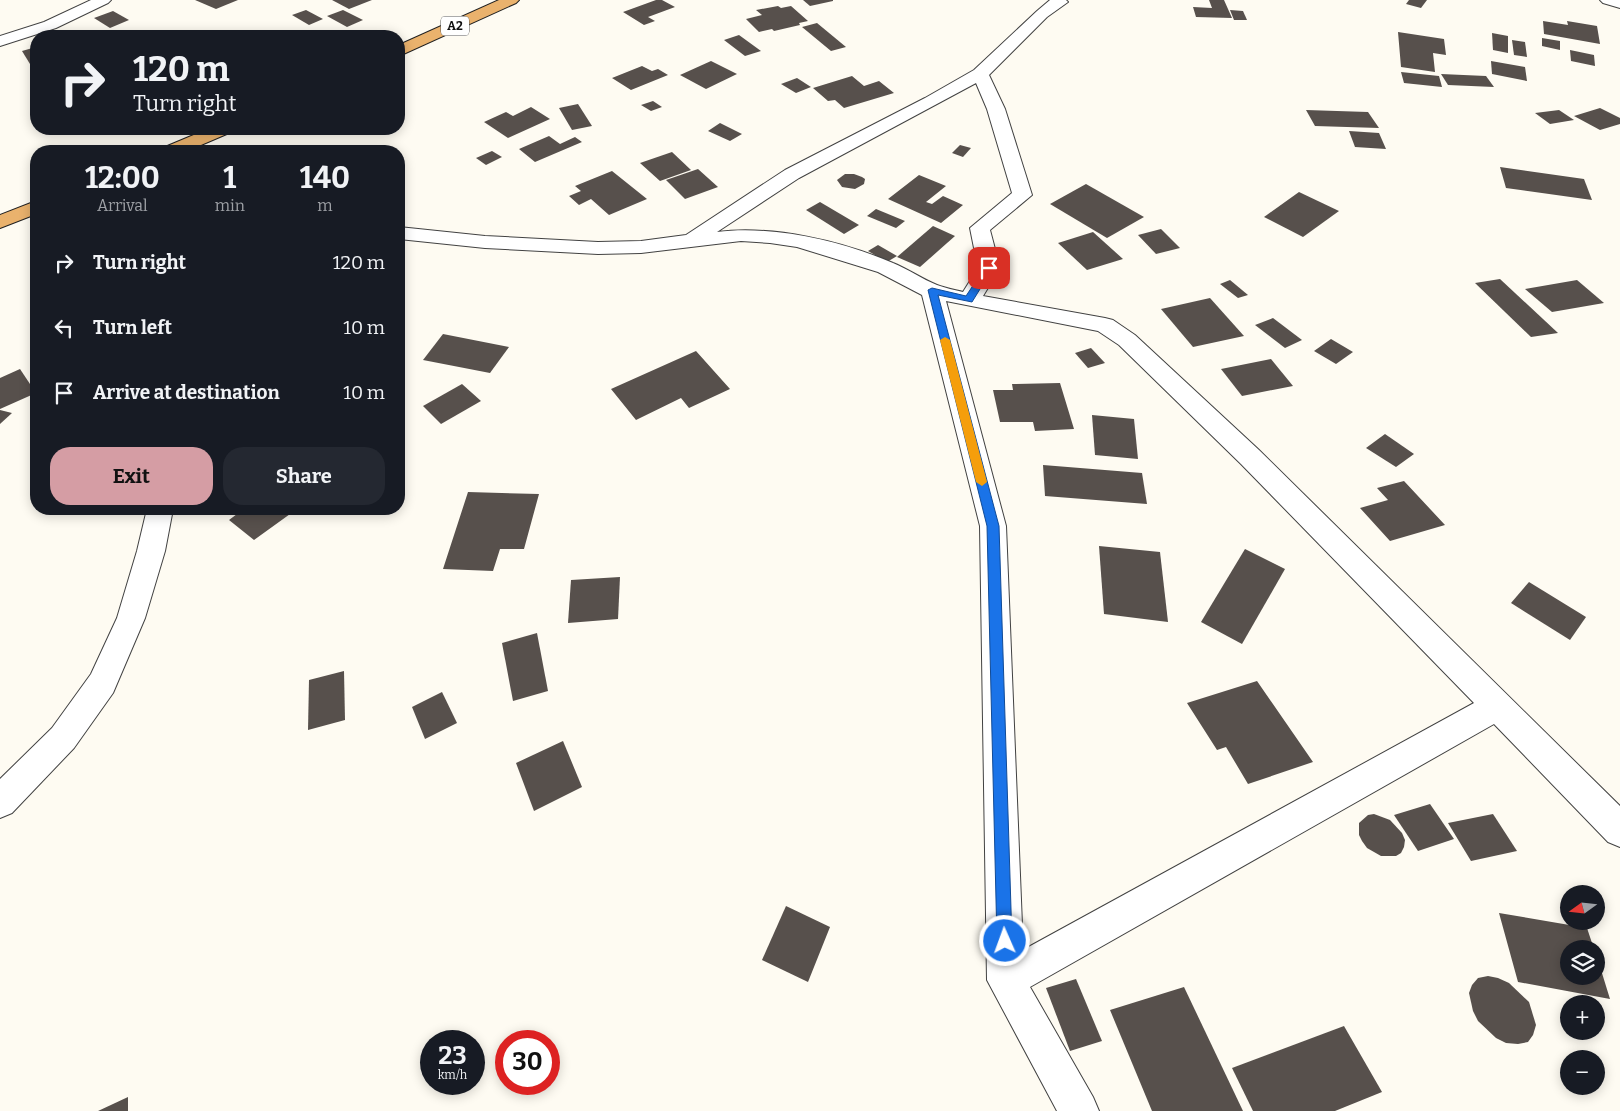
<!DOCTYPE html>
<html lang="en">
<head>
<meta charset="utf-8">
<style>
  :root { --surface:#171b24; --page:#242831; --text:#f1f3f6; --muted:#9ea1a6; --accent:#d59da4 }
  body { margin:0; font-family:Bitter,serif; background:var(--page); color:var(--text); height:100vh; display:flex; flex-direction:column; font-size:19px; white-space:nowrap }
  * { box-sizing:border-box; margin:0 }
  p { font-size:16px; color:var(--muted) }
  .icon { flex:none; width:28px; height:28px; fill:none; stroke:currentColor; stroke-width:2; stroke-linecap:round; stroke-linejoin:round }
  .map { position:relative; flex:1; overflow:hidden }
  .side { position:absolute; left:30px; top:145px; width:375px; height:370px; display:flex; flex-direction:column; background:var(--surface); border-radius:20px; box-shadow:0 2px 12px #0003 }
  .side>* { flex:none }
  .hud { position:absolute; left:30px; top:30px; width:375px; height:105px; border-radius:20px; box-shadow:0 2px 12px #0003; background:#171b24; color:var(--text); overflow:hidden }
  .needle { width:32px; rotate:255deg }
  .fabs { position:absolute; left:1560px; top:885px; display:grid; gap:10px }
  .fabs a { display:grid; place-items:center; width:45px; height:45px; border-radius:50%; background:var(--surface); box-shadow:0 2px 12px #0003; font-size:25px }
  .speed { position:absolute; left:420px; top:1030px; display:flex; gap:10px; font-size:25px; font-weight:700; text-align:center }
  .speed>* { display:grid; place-content:center; width:65px; height:65px; border-radius:50%; background:var(--surface); box-shadow:0 2px 12px #0003; line-height:1 }
  .speed small { font-size:12px; font-weight:400 }
  .speed .limit { border:8px solid #d22; background:#fff; color:#111 }
  .pin { position:absolute; display:grid; place-items:center; width:42px; height:42px; color:#fff; margin:-21px; border-radius:10px; box-shadow:0 2px 8px #0006 }
  .me { position:absolute; width:55px; margin:-28px; rotate:358deg; stroke-linejoin:round; filter:drop-shadow(0 0 4px #0008) }
  .turn { display:flex; align-items:center; gap:18px; height:105px; padding:0 20px; font-size:22px }
  .turn .icon { width:65px; height:65px; stroke-width:2.5 }
  .turn b { display:block; font-size:35px; line-height:42px }
  .eta { display:flex; justify-content:space-evenly; align-items:center; height:85px; text-align:center }
  .eta b { font-size:30px; font-weight:700; line-height:35px }
  .cta { display:flex; gap:10px; margin-top:auto; padding:10px 20px }
  .cta a { flex:1; height:58px; border-radius:20px; background:var(--accent); color:#111; font-size:20px; font-weight:700; line-height:58px; text-align:center }
  .cta a+a { background:var(--page); color:var(--text) }
  ul { padding:0; list-style:none }
  li { display:flex; align-items:center; gap:15px; height:65px; padding:0 20px }
  li div { flex:1 }
  li b { display:block; font-size:19px }
  li em { font-style:normal }
  .map>svg:first-child { display:block }
</style>
</head>
<body>
<div class="map">
<svg width="1620" height="1111" viewBox="0 0 1620 1111">
  <rect width="100%" height="100%" fill="#fefbf2"/>
  <!-- building -->
  <g fill="#57504c">
    <path d="M195,0H238L216,9Z"/>
    <path d="M332,0H372L349,9Z"/>
    <path d="M656,0H662L675,7L648,17L655,21L644,25L623,12Z"/>
    <path d="M803,0H833V1L810,6Z"/>
    <path d="M1209,0H1224L1232,18L1196,17L1193,7L1212,8Z"/>
    <path d="M1409,0H1427L1421,8L1406,4Z"/>
    <path d="M778,6L781,8L791,6L808,21L799,23L800,25L774,31L772,29L759,32L746,19L762,15L756,10Z"/>
    <path d="M306,10L323,19L309,25L292,15Z"/>
    <path d="M343,10L363,20L347,27L327,16Z"/>
    <path d="M1230,10L1243,11L1247,20H1234Z"/>
    <path d="M113,11L129,20L110,28L94,18Z"/>
    <path d="M1543,21L1568,25L1567,21L1597,26L1600,44L1544,34Z"/>
    <path d="M817,23L846,47L831,51L802,27Z"/>
    <path d="M1398,32L1444,39L1446,55L1433,53L1435,72L1401,67Z"/>
    <path d="M1492,33L1508,36V53L1493,50Z"/>
    <path d="M739,35L761,51L745,56L724,40Z"/>
    <path d="M1542,38L1560,41V50L1542,46Z"/>
    <path d="M1512,40L1525,42L1527,57L1514,55Z"/>
    <path d="M36,47V62L30,64L22,51Z"/>
    <path d="M1570,50L1594,55L1595,66L1571,61Z"/>
    <path d="M711,61L737,74L706,89L680,75Z"/>
    <path d="M1491,61L1525,67L1527,81L1492,74Z"/>
    <path d="M642,66L652,71L658,69L668,75L631,90L612,78Z"/>
    <path d="M1401,72L1439,76L1442,87L1404,83Z"/>
    <path d="M1441,74L1486,76L1494,87L1448,85Z"/>
    <path d="M852,76L864,86L879,81L894,93L844,108L835,100L828,101L813,88Z"/>
    <path d="M797,78L811,87L796,93L781,84Z"/>
    <path d="M653,101L662,107L651,111L641,105Z"/>
    <path d="M578,104L592,126L572,130L559,108Z"/>
    <path d="M531,107L550,119L508,138L484,122L506,112L513,116Z"/>
    <path d="M1600,108L1620,118V124L1600,130L1574,116Z"/>
    <path d="M1306,110L1368,112L1379,128L1315,126Z"/>
    <path d="M1559,110L1574,120L1550,124L1535,113Z"/>
    <path d="M720,123L742,134L730,141L708,131Z"/>
    <path d="M1349,131L1379,133L1386,149L1355,147Z"/>
    <path d="M549,136L560,144L575,137L582,142L535,162L519,149Z"/>
    <path d="M960,145L971,148L963,157L952,153Z"/>
    <path d="M492,151L502,157L486,165L476,158Z"/>
    <path d="M672,152L691,170L660,181L640,163Z"/>
    <path d="M1500,167L1584,179L1592,200L1506,188Z"/>
    <path d="M698,169L718,187L685,199L666,180Z"/>
    <path d="M612,171L647,199L609,215L591,199L579,205L569,196L581,191L575,186Z"/>
    <path d="M845,174H854L862,177L865,179L864,184L855,189L842,187L837,180Z"/>
    <path d="M919,175L946,186L926,202L932,204L943,196L963,205L941,223L888,199Z"/>
    <path d="M1086,184L1144,217L1107,238L1050,204Z"/>
    <path d="M1299,192L1339,211L1303,237L1264,217Z"/>
    <path d="M820,202L859,225L844,234L806,210Z"/>
    <path d="M876,209L905,221L896,228L867,216Z"/>
    <path d="M933,226L955,236L920,267L897,257Z"/>
    <path d="M1161,229L1180,248L1156,254L1138,235Z"/>
    <path d="M1093,232L1123,259L1087,270L1058,243Z"/>
    <path d="M878,245L897,256L887,262L868,251Z"/>
    <path d="M1500,279L1558,333L1531,337L1475,283Z"/>
    <path d="M1230,280L1248,295L1238,298L1220,284Z"/>
    <path d="M1577,280L1604,303L1552,312L1525,289Z"/>
    <path d="M1210,298L1244,336L1193,347L1161,309Z"/>
    <path d="M1273,318L1302,340L1285,348L1255,325Z"/>
    <path d="M443,334L509,347L490,373L423,360Z"/>
    <path d="M1331,339L1353,352L1336,364L1314,351Z"/>
    <path d="M1091,348L1105,363L1088,368L1075,353Z"/>
    <path d="M696,351L730,389L689,408L681,398L636,420L611,389Z"/>
    <path d="M1271,359L1293,386L1242,396L1221,369Z"/>
    <path d="M20,369L36,393L0,409V378Z"/>
    <path d="M1060,383L1074,429L1035,431L1033,422H1000L993,390H1013L1012,384Z"/>
    <path d="M462,384L481,401L441,424L423,406Z"/>
    <path d="M0,410L12,413L0,424Z"/>
    <path d="M1092,415L1134,419L1138,459L1095,455Z"/>
    <path d="M1385,434L1414,454L1396,467L1366,448Z"/>
    <path d="M1043,465L1142,473L1147,504L1045,496Z"/>
    <path d="M1404,481L1445,525L1390,541L1360,508L1388,500L1377,488Z"/>
    <path d="M468,492L539,494L524,549H500L493,571L443,569Z"/>
    <path d="M238,509H297L254,540L229,520L241,511Z"/>
    <path d="M1099,546L1160,552L1168,622L1104,614Z"/>
    <path d="M1245,549L1285,569L1242,644L1201,622Z"/>
    <path d="M620,577L618,619L568,623L571,580Z"/>
    <path d="M1529,582L1586,617L1570,640L1511,603Z"/>
    <path d="M537,633L548,691L513,701L502,643Z"/>
    <path d="M344,671L345,720L308,730L309,680Z"/>
    <path d="M1257,681L1313,762L1248,784L1226,747L1217,750L1187,703Z"/>
    <path d="M442,692L457,723L425,739L412,707Z"/>
    <path d="M563,741L582,787L534,811L516,763Z"/>
    <path d="M1430,804L1454,839L1418,851L1394,815Z"/>
    <path d="M1374,814L1390,820L1402,833L1405,840L1404,847L1401,853L1396,856H1381L1367,848L1362,841L1359,835V823L1368,815Z"/>
    <path d="M1493,814L1517,851L1471,861L1448,823Z"/>
    <path d="M786,906L830,927L808,982L762,960Z"/>
    <path d="M1499,913L1587,928L1594,949H1569V976H1596L1597,957L1610,999L1518,982Z"/>
    <path d="M1488,976L1498,978L1509,983L1529,1002L1536,1025L1533,1035L1528,1042L1518,1044L1506,1043L1496,1038L1478,1021L1473,1011L1469,993L1472,985L1478,978Z"/>
    <path d="M1076,979L1102,1041L1070,1051L1046,988Z"/>
    <path d="M1184,987L1243,1111H1152L1110,1010Z"/>
    <path d="M1344,1026L1382,1092L1335,1111H1253L1232,1068Z"/>
    <path d="M128,1097V1111H98Z"/>
  </g>
  <g fill="none" stroke-linecap="round" stroke-linejoin="round">
    <!-- minor casing -->
    <g stroke="#424242" stroke-width="2">
      <g id="minor">
        <path d="M91,0H111L108,3L56,28L0,46V36L44,22Z"/>
        <path d="M1050,0H1066L1068,2L1047,17L989,75L1005,109L1032,195L990,230L1000,268L983,296L1105,318L1113,320L1135,335L1259,450L1620,806V847L1608,842L1494,724L1030,987L1093,1097L1099,1111H1057L987,980L980,526L922,295L878,272L797,247L770,243L741,241L641,253L598,254L485,248L399,239V227L485,236L598,242L641,241L686,235L785,170L925,98L974,70L1037,11ZM976,83L987,109L1012,193L970,228L978,268L963,292C955,290 945,288 937,285C922,279 908,269 893,263C842,241 773,225 717,232L799,178ZM946,301L1098,331L1119,345L1241,464L1474,703L1023,950L1006,526Z"/>
        <path d="M1600,0H1620V8L1603,3Z"/>
        <path d="M147,509H173L165,551L145,618L113,693L74,748L12,813L0,818V779L52,728L91,674L117,618L137,551Z"/>
      </g>
    </g>
    <!-- trunk casing -->
    <g stroke="#202020" stroke-width="2">
      <g id="trunk">
        <path d="M499,0H519L516,3L399,56V45Z"/>
        <path d="M208,129H232L229,133L187,151H163L165,147Z"/>
        <path d="M36,201V214L0,228V215Z"/>
      </g>
    </g>
    <!-- minor -->
    <use href="#minor" fill="#fff" fill-rule="evenodd"/>
    <!-- trunk -->
    <use href="#trunk" fill="#eab26d" fill-rule="evenodd"/>
  </g>
  <!-- route -->
  <path fill="#1a73e8" stroke="#114b97" d="M989,265L993,268L972,302L938,295L999,526L1012,941L1010,946L1005,948L999,946L997,941L987,526L928,290L932,288L966,296L986,266Z"/>
  <!-- slow -->
  <path fill="#f59e0b" d="M945,337L950,340L987,482L982,486L976,482L940,340Z"/>
  <g text-anchor="middle" stroke-width="5" stroke-linejoin="round" paint-order="stroke">
    <!-- shield labels -->
    <rect fill="#fff" stroke="#575757" stroke-width="1" x="441" y="16.5" width="28" height="19" rx="4"/>
    <g font-size="12" font-weight="bold" fill="#0f0f0f">
      <text x="455" y="30">A2</text>
    </g>
  </g>
</svg>
<div class="fabs">
<a><svg class="needle" viewBox="-14 -14 28 28"><path d="M0-13l5 13h-10z" fill="#e53935"/><path d="M0 13l5-13h-10z" fill="#9ea1a6"/></svg></a>
<a><svg class="icon" aria-label="layers" viewBox="0 0 24 24"><path d="M12 4l9 5-9 5-9-5zM3 14l9 5 9-5"/></svg></a>
<a>+</a>
<a>−</a>
</div>
<div class="speed"><div>23<small>km/h</small></div><div class="limit">30</div></div>
<div class="pin" style="left:989px;top:268px;background:#d93025"><svg class="icon" aria-label="arrive" viewBox="0 0 24 24"><path d="M6 21V4h12l-3 4 3 4H6"/></svg></div>
<svg class="me" style="left:1005px;top:941px" viewBox="-20 -20 40 40"><circle r="17" fill="#1a73e8" stroke="#fff" stroke-width="3"/><path d="M0-11L8 9 0 5-8 9z" fill="#fff"/></svg>
<div class="hud">
<div class="turn"><svg class="icon" aria-label="right" viewBox="0 0 24 24"><path d="M7 20v-9h11M14 6l5 5-5 5"/></svg><div><b>120 m</b>Turn right</div></div>
</div>
<section class="side">
<div class="eta">
<div><b>12:00</b><p>Arrival</p></div>
<div><b>1</b><p>min</p></div>
<div><b>140</b><p>m</p></div>
</div>
<ul>
<li><svg class="icon" aria-label="right" viewBox="0 0 24 24"><path d="M7 20v-9h11M14 6l5 5-5 5"/></svg><div><b>Turn right</b></div><em>120 m</em></li>
<li><svg class="icon" aria-label="left" viewBox="0 0 24 24"><path d="M17 20v-9H6M10 6l-5 5 5 5"/></svg><div><b>Turn left</b></div><em>10 m</em></li>
<li><svg class="icon" aria-label="arrive" viewBox="0 0 24 24"><path d="M6 21V4h12l-3 4 3 4H6"/></svg><div><b>Arrive at destination</b></div><em>10 m</em></li>
</ul>
<div class="cta"><a>Exit</a><a>Share</a></div>
</section>
</div>
</body>
</html>
